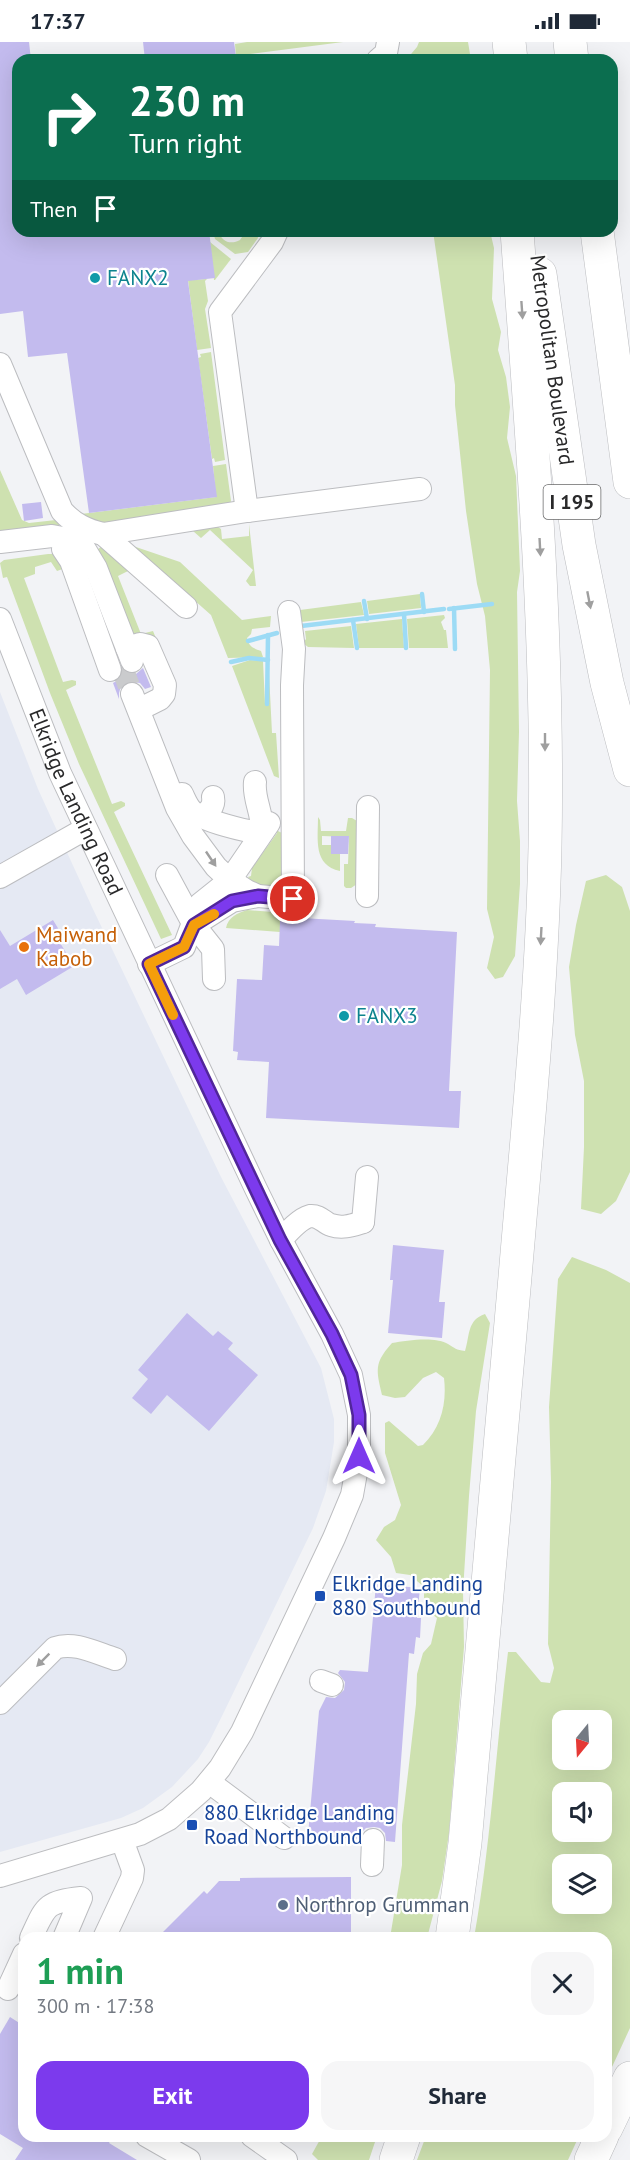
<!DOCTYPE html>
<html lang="en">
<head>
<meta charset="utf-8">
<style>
  :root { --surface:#fff; --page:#f6f6f7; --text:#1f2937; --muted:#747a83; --accent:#7c3aed }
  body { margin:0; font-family:"PT Sans",sans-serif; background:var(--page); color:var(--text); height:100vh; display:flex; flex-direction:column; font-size:22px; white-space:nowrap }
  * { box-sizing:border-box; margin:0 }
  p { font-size:20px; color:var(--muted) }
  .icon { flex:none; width:33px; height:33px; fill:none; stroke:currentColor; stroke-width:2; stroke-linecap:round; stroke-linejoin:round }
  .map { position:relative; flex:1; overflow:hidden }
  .panel { position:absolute; left:18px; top:1890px; width:594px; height:210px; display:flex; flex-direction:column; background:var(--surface); border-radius:18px; box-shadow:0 6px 24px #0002 }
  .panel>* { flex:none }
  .hud { position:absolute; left:12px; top:12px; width:606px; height:183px; border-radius:18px; box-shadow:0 6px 24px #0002; background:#0b6e4f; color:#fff; overflow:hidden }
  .needle { width:39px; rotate:198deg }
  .buttons { position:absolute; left:552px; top:1668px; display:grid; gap:12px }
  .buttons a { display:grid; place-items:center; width:60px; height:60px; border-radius:12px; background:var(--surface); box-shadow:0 6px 24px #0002; font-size:30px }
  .pin { position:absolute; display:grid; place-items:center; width:51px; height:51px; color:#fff; margin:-26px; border:3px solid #fff; border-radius:50%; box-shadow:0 2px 6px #0007 }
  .me { position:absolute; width:66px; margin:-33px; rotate:0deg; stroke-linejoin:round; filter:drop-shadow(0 0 4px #0008) }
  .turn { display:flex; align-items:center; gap:21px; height:126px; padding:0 18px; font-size:27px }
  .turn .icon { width:78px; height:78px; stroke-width:2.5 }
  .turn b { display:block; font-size:42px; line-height:51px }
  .then { display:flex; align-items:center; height:57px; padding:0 18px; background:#0003; gap:12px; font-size:22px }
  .round { display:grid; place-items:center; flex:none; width:63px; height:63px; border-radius:18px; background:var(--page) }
  .headline { display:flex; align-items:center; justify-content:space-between; height:102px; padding:0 18px }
  h1 { font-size:36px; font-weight:700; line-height:45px; color:#1e9e55 }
  .cta { display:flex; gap:12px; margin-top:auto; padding:12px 18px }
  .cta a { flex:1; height:69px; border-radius:18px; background:var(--accent); color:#fff; font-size:24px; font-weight:700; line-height:69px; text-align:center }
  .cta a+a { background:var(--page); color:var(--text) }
  .status { display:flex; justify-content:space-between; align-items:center; height:42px; padding:0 30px; background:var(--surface); direction:ltr }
  .status svg { height:16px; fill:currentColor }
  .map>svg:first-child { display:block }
</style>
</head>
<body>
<div class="status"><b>17:37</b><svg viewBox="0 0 49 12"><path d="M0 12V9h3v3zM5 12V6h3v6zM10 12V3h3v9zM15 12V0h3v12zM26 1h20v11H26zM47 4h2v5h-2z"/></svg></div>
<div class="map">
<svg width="630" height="2118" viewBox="0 0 630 2118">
  <rect width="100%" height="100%" fill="#f2f3f6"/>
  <!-- built -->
  <path fill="#e5e9f3" d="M0,650L38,747L92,865L221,1135L321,1326L334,1377V1400L326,1449L313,1486L223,1672L209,1700L198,1717L172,1745L143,1766L121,1776L0,1810Z"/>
  <!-- green -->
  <g fill="#cee1b0" fill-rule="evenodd">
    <path d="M247,0H343L242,13V18H213L236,15L235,2Z"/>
    <path d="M419,0H468L471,18H406L417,5Z"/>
    <path d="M213,189H219C221,200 231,203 240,198L246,189H257L258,196L248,210L235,212L215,197Z"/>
    <path d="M433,189H490L494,206L492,257L501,290L498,308L506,335L510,365L507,396L516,434L520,529L517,550L519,690L517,759L520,799V842L515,914L503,935L495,937L487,926L494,895L487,867L490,628L485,574L477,542L466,469L455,363V343Z"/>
    <path d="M210,200L231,217L215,238H214Z"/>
    <path d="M207,237L205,239L208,259L205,267L211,306L197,308L188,238Z"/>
    <path d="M211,310L225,418L215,420L214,416L212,417L198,316L201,315L200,312Z"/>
    <path d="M226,422L231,459L229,463L95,483L81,472L216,455L213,424Z"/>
    <path d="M0,428L22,478L29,481L56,478L60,481L58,486L0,495Z"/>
    <path d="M249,482L256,544H250L246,539L253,528L210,488L201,496L193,489L218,485L221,487L222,497L249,494Z"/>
    <path d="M102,504L128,529L118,534L141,592L153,589L160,606L132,595L97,508Z"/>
    <path d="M133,504L180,520L242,578L271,574L270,585L252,587L251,592L247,596C249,605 253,606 261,609L263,615L228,616L211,573Z"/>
    <path d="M48,512H58L68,525L57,529L51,520L35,525V532L24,536L63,640L72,638L76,639V643L66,648L112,762L121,759L125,761V764L114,770L172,893L161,897L79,722L50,651L7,535L3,536L0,521L4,518Z"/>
    <path d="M420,552L421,566L369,572L367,559Z"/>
    <path d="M361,560L364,573L301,580L300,568Z"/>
    <path d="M444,573L445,576L441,580L444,588H446L448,606H409L407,577Z"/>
    <path d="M402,577L404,606H359L356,582Z"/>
    <path d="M351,584L354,606L308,605L303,601L306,597L305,589Z"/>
    <path d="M250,618L263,619L265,662H268L269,631L272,691H276L279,736L274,734L232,624Z"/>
    <path d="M318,775L320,778L321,789H346L348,776H352L357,779V842L351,846H346L344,844V822H348L349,795L322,794V803H331L340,812V829C313,823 318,798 318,775Z"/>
    <path d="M276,788L282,791L283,835L277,842C267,846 254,845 248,835L251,834L252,826L277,791Z"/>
    <path d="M606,833L622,845L630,869V1130L616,1159L601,1172L581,1167L584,1105V1039L575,993L569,925L576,883L586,839Z"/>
    <path d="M247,868L273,870V873H275L280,879V890L226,886C228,875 238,871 247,868Z"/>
    <path d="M572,1215L606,1228L630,1241V1986L606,2038V1896H474C491,1801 496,1705 508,1610H516L541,1640L550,1641L554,1626L548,1602L551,1440L549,1365L558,1237ZM562,1678H602V1718H562ZM562,1750H602V1790H562ZM562,1822H602V1862H562Z"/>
    <path d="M485,1272L490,1281L476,1369L469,1454L463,1549L464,1605L449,1791L442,1839L427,1896H390L402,1823V1783L416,1662L417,1632L423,1611L431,1602L437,1576L424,1566V1545L410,1533L396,1531L391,1515L376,1498L384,1485L395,1478L401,1463L385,1411V1381L389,1379L418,1404L423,1403C441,1385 447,1362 444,1336L436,1330L423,1336L405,1355L395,1356L382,1353C376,1328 374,1321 392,1301C407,1299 433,1294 448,1302C455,1306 456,1308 465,1309C470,1293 467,1278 485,1272Z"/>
    <path d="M322,2094H377L369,2118H318L312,2112Z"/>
    <path d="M426,2094H579L568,2118H417Z"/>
  </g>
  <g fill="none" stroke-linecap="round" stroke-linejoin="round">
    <!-- stream -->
    <g stroke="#9ddbf5" stroke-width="4.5">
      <path d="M422,552L424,570"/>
      <path d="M364,559L367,577"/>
      <path d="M454,566L455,607"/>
      <path d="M449,567L492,562"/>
      <path d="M404,572L406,606"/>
      <path d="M353,578L357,606"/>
      <path d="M301,584L444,567"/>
      <path d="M248,599L277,591"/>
      <path d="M231,620L249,616L268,618"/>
      <path d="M267,662L268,593"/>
    </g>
  </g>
  <!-- building -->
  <g fill="#c3bbee">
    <path d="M0,0H29L31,18H18V189H209L215,236L188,239L217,455L89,471L67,311L28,315L23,269L0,272Z"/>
    <path d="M143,0H234L236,15L213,18H145Z"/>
    <path d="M41,460L43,476L24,479L22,462Z"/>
    <path d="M143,626L151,645L145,647L140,641L128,639L121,644L119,651V657L113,641L120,637L123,629L129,632H136Z"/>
    <path d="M331,794H349L348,812H331Z"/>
    <path d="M285,870L302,871L301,876L355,879L354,881L376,882L375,885L457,890L449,1049H461L459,1086L266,1076L269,1020L237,1018L238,1010L233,1009L237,937L262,938L264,903L279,904L280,879H284Z"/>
    <path d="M53,878L64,896L59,899L74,924L26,953L17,937L0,947V888L10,904Z"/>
    <path d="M393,1203L444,1208L439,1260H445L442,1296L388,1291L393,1238H390Z"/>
    <path d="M187,1271L213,1294L218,1289L233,1301L228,1307L258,1333L209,1389L167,1353L151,1372L132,1356L148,1337L138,1328Z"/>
    <path d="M376,1542L420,1546L417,1576H421L420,1596L416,1595L414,1612L409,1611L395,1800L386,1799L385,1791L380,1786L374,1785L366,1786L361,1791L360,1797L308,1793L319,1669L326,1655L335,1656L344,1648L345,1640L338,1631L340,1628L368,1630Z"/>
    <path d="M351,1835V1892H321V1896H294V1893H241L238,1896H157L204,1849L207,1852L219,1839H240V1836Z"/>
    <path d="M10,1975L24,1984V2094H113L109,2101L137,2118H15L23,2106L0,2092V1992Z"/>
  </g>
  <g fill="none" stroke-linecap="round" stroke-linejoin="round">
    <!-- minor-tunnel -->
    <path stroke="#cacbcd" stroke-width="22" stroke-dasharray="22 11" stroke-linecap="butt" d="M121,623L132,652"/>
    <!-- minor casing -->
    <g stroke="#bcbdc0" stroke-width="24">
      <g id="minor">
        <path d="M378,18L386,11L388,0"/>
        <path d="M0,322L62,469C74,482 86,488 103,492L247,469L420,447"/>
        <path d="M247,469L220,270L272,200L277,189"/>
        <path d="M103,492L186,565"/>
        <path d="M0,500L52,494L68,497L84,506L96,526L132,619"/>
        <path d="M63,507L71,519L110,628"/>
        <path id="s1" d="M0,577L60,731L256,1147L281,1198L332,1292L351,1333L359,1373V1414L352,1453L334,1496L242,1690L220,1726L201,1749L169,1777L140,1792L0,1834"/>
        <path d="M127,606L140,602L148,604L165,643L164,652L160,657L148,663"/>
        <path d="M132,652L177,766L193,794L216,825L230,838L247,849L258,854L293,857L292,643L294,607L289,570"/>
        <path d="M182,752C185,758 187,764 192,769C201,778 249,791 262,790C263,771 253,757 255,740"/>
        <path d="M200,774C208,771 215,765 213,755"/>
        <path d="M167,833L194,883L213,907L214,937"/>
        <path d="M0,835L85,787"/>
        <path d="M367,854L368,765"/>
        <path d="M194,883L232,859L258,854"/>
        <path d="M149,922L184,905L200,862L230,838L269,781"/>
        <path d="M363,1180L367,1135"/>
        <path d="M281,1198C288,1190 299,1177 310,1174C320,1173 324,1181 331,1183C343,1187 353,1183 363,1180"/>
        <path d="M321,1639L332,1643"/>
        <path d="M0,1661L55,1606C74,1599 96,1611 115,1617"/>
        <path d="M209,1740L284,1796"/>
        <path d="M372,1823L373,1798"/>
        <path d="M31,1896C46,1864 45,1860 81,1856L64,1896"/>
        <path d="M104,1896L132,1836L133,1828L122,1798"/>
        <path d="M8,1947L24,1912"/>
        <path d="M147,2094L189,2118"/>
        <path d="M252,2094L286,2118"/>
      </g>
    </g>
    <!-- highway casing -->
    <g stroke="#bcbdc0" stroke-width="34">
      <g id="highway">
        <path d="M509,0L511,18"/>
        <path d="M570,0L572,18"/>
        <path d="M597,189L630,440"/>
        <path d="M540,232L579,503L607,641L630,728"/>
        <path d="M452,1896L465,1801C482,1613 498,1424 515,1235C527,1092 542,949 545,805C549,599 532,395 517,189"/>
        <path d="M606,2086L630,2036"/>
        <path d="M396,2118L404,2094"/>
        <path d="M591,2118L602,2094"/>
      </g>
    </g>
    <!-- minor -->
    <use href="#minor" stroke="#fff" stroke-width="22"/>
    <!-- highway -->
    <use href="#highway" stroke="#fff" stroke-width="33"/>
  </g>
  <!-- one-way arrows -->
  <defs><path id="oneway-solid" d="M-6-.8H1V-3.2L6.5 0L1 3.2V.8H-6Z" transform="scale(1.5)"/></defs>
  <g fill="#9f9f9f">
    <use href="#oneway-solid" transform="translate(522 268) rotate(86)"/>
    <use href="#oneway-solid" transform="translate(540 505) rotate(87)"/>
    <use href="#oneway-solid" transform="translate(589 558) rotate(79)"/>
    <use href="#oneway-solid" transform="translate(545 700) rotate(90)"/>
    <use href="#oneway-solid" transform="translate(211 817) rotate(56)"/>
    <use href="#oneway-solid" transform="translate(541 894) rotate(93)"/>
    <use href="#oneway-solid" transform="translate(43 1618) rotate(135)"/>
  </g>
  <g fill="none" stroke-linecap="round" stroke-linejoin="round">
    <!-- route casing -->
    <g stroke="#51269a" stroke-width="15">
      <path id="route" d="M293,857L258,854L232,859L194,883L184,905L149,922L280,1198L332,1292L351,1333L359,1373V1414"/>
    </g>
    <!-- route -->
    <use href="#route" stroke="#7c3aed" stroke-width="10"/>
    <!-- slow -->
    <path stroke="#f59e0b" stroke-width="10" d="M173,973L149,922L184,905L194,883L214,872"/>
  </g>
  <!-- markers -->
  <g fill="#0f9aa8" stroke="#fff" stroke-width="2">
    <circle cx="95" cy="236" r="6"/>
    <circle cx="344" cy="974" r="6"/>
  </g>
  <circle fill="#e8710a" stroke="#fff" stroke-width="2" cx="24" cy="905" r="6"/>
  <g fill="#1a4fb4" stroke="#fff" stroke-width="2">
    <rect x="314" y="1548" width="12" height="12" rx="3"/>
    <rect x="186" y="1777" width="12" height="12" rx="3"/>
  </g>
  <circle fill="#5c6f8a" stroke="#fff" stroke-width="2" cx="283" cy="1863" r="6"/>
  <g text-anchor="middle" stroke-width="4.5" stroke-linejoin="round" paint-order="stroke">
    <!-- shield labels -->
    <rect fill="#fff" stroke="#69696a" stroke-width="1.5" x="543.5" y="443" width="57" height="34" rx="4.5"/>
    <g font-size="20" font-weight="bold" fill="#29292a">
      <text x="572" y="467">I 195</text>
    </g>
    <!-- culture labels -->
    <g font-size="21" fill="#0d838f" stroke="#fff" text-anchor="start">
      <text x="107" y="243">FANX2</text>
      <text x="356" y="981">FANX3</text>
    </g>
    <!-- street labels -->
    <g font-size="21" fill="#29292a" stroke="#fff">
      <text transform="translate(552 318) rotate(82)" y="7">Metropolitan Boulevard</text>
      <text dy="7" stroke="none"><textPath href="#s1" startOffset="198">Elkridge Landing Road</textPath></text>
    </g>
    <!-- food labels -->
    <g font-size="21" fill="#c56008" stroke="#fff" text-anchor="start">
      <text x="36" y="900">Maiwand<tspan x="36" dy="24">Kabob</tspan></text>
    </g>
    <!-- transit labels -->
    <g font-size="21" fill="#164399" stroke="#fff" text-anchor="start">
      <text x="332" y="1549">Elkridge Landing<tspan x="332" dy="24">880 Southbound</tspan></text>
      <text x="204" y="1778">880 Elkridge Landing<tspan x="204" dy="24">Road Northbound</tspan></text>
    </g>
    <!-- service labels -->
    <g font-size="21" fill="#4e5e75" stroke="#fff" text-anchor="start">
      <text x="295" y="1870">Northrop Grumman</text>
    </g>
  </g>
</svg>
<div class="buttons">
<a><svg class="needle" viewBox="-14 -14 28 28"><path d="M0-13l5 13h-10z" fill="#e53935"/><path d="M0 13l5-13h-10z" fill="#747a83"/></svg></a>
<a><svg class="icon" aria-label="sound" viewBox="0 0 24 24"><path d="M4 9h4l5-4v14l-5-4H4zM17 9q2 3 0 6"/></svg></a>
<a><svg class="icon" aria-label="layers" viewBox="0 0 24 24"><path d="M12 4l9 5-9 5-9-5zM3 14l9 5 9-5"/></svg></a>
</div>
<div class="pin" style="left:293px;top:857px;background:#d93025"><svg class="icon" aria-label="arrive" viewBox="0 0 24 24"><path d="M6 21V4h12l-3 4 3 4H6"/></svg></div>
<svg class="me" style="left:359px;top:1414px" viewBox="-20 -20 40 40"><path d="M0-17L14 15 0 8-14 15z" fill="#7c3aed" stroke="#fff" stroke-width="4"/></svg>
<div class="hud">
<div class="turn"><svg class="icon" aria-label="right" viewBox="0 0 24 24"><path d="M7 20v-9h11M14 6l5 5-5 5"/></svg><div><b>230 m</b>Turn right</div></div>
<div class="then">Then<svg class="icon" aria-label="arrive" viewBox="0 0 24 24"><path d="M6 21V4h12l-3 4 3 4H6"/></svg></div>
</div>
<section class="panel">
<div class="headline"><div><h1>1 min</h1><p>300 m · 17:38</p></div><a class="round"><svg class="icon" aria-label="close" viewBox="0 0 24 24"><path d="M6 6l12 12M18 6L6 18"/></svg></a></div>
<div class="cta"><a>Exit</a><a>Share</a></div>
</section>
</div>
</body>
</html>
